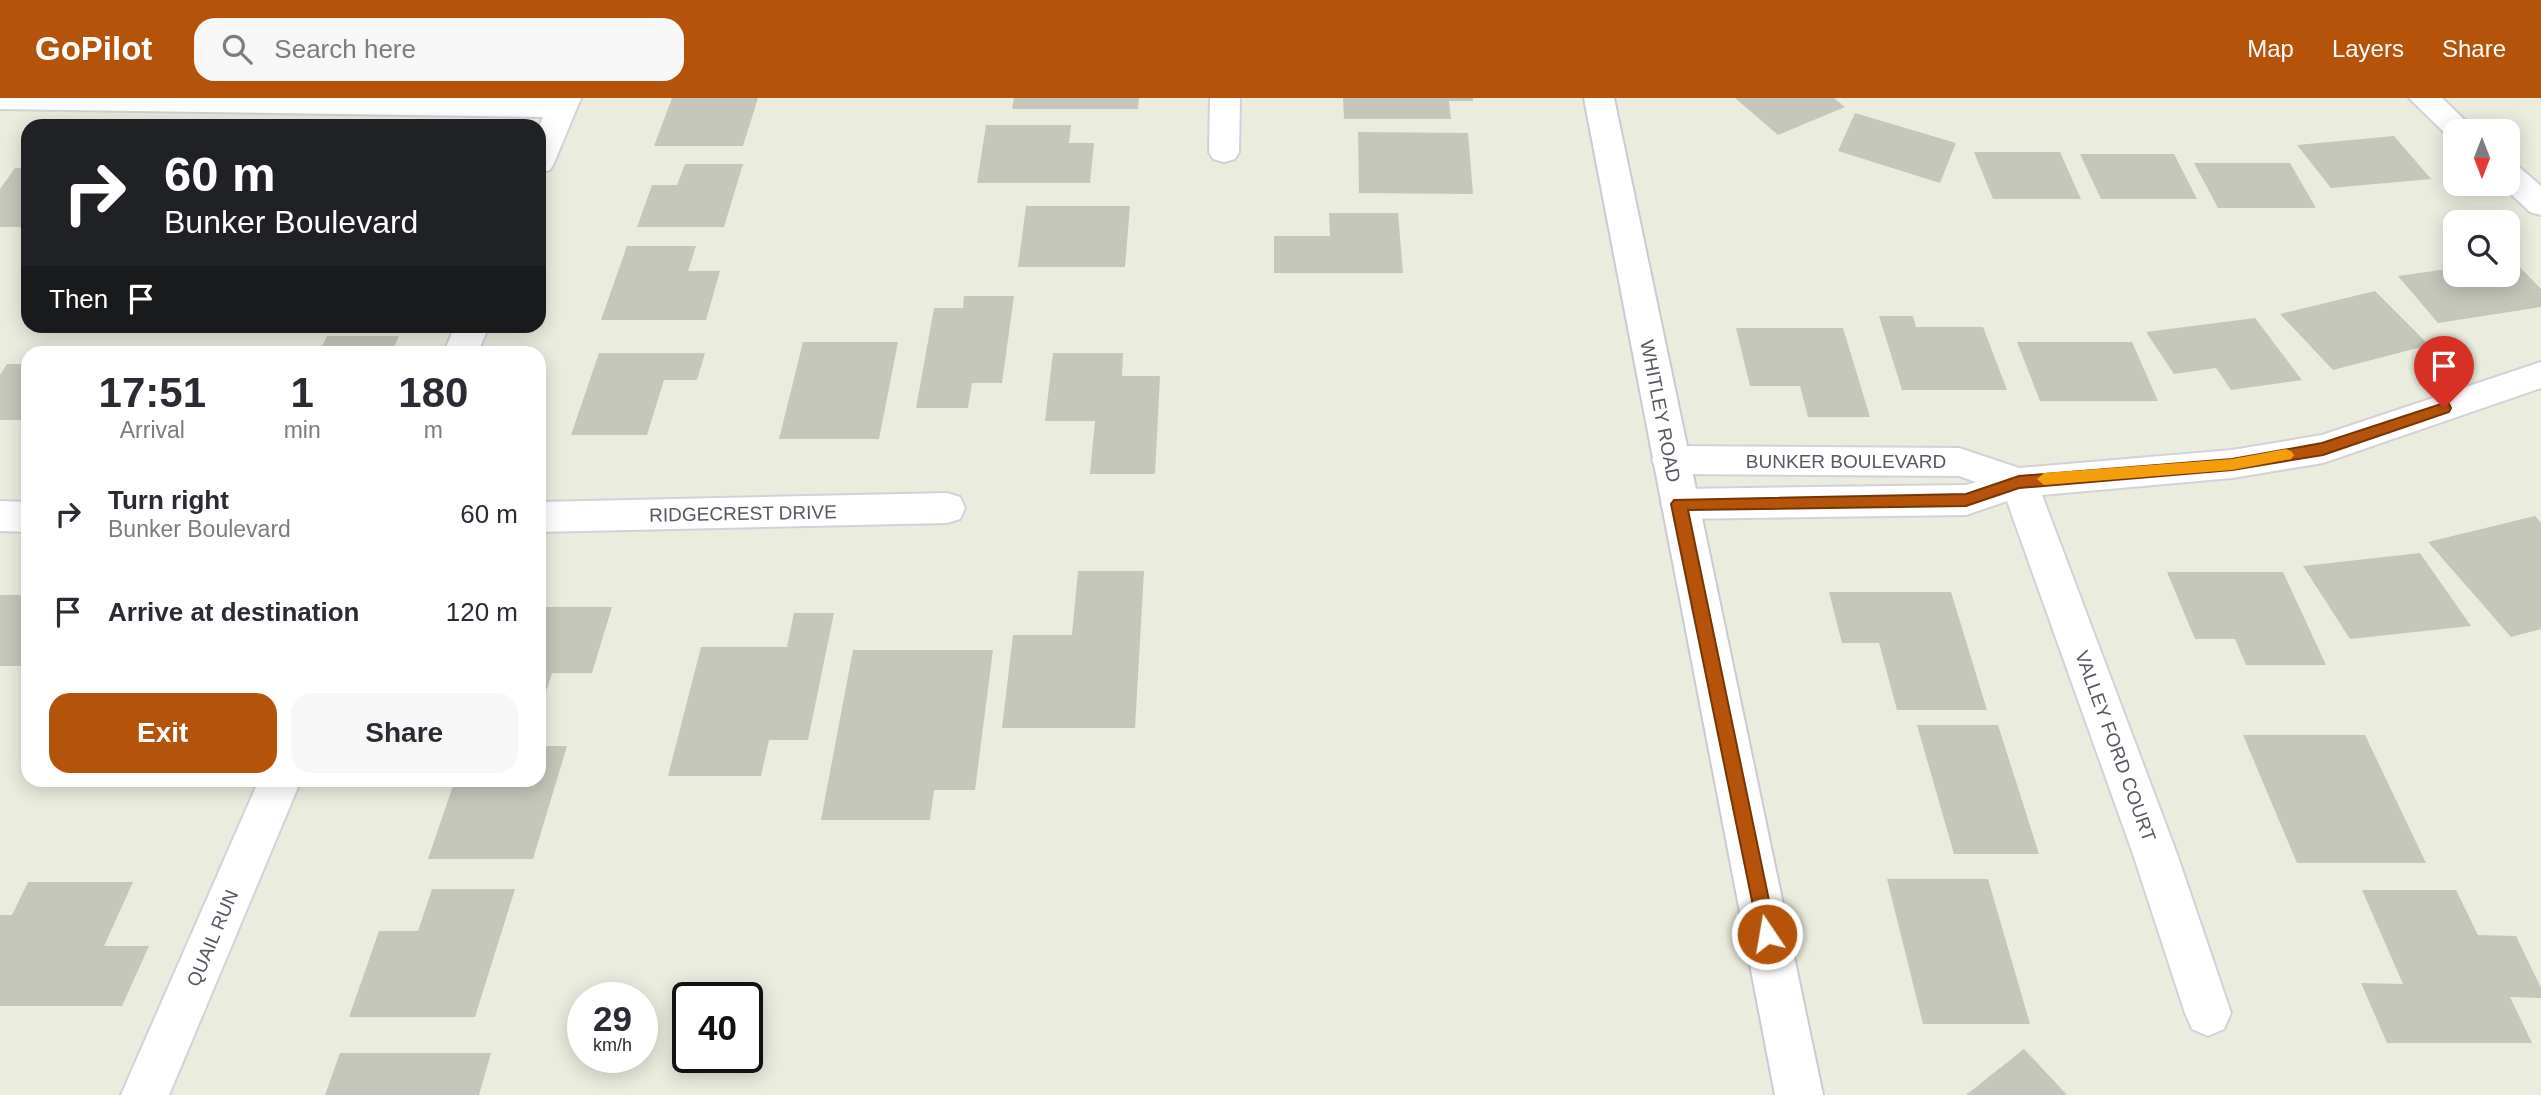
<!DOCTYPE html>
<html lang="en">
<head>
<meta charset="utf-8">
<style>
  :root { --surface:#fff; --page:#f7f7f7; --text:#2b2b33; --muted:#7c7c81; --accent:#b45309 }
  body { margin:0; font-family:Helvetica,sans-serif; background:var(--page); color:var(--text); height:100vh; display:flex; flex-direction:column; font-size:26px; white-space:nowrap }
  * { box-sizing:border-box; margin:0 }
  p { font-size:23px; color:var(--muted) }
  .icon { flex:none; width:38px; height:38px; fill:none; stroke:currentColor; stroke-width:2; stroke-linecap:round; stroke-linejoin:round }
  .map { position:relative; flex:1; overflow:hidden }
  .side { position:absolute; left:21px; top:248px; width:525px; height:441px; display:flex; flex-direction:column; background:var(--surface); border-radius:21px; box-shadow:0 4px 18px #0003 }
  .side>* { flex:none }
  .guide { position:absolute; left:21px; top:21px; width:525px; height:214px; border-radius:21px; box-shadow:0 4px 18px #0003; background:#202124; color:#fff; overflow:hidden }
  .needle { width:46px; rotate:180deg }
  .buttons { position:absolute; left:2443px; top:21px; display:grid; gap:14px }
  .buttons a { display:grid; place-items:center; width:77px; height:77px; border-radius:14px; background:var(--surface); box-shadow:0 4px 18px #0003; font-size:35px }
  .speed { position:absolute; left:567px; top:884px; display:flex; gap:14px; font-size:35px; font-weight:700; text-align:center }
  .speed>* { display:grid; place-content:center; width:91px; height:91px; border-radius:50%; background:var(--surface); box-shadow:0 4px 18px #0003; line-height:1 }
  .speed small { font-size:18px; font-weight:400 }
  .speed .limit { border:4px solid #111; border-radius:10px; background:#fff; color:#111 }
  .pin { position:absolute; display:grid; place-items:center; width:60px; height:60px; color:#fff; margin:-72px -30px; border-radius:50% 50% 50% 0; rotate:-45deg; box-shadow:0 0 7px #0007 }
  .pin .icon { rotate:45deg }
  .me { position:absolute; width:77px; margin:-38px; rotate:348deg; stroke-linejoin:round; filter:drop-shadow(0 0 5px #0008) }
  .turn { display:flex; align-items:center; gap:24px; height:147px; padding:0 28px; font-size:32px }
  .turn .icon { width:91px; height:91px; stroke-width:2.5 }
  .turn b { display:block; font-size:49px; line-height:60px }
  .then { display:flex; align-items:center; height:66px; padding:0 28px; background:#0003; gap:14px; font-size:26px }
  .eta { display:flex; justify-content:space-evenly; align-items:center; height:119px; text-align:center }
  .eta b { font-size:42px; font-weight:600; line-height:49px }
  .primary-button { display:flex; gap:14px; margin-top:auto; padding:14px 28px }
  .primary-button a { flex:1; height:80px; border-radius:21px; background:var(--accent); color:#fff; font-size:28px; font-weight:600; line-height:80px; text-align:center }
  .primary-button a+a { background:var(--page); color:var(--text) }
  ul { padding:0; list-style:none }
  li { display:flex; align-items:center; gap:21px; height:98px; padding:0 28px }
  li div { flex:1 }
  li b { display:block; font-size:26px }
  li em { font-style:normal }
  header { display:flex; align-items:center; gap:42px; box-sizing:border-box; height:98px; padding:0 35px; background:var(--accent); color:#fff }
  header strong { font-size:33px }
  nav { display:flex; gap:38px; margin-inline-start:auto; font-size:24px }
  .search { width:490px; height:63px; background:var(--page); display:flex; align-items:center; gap:18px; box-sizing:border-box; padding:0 24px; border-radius:21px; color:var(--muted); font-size:26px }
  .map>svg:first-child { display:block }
</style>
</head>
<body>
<header>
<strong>GoPilot</strong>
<div class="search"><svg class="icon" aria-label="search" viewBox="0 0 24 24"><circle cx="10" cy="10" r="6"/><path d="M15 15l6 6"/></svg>Search here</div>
<nav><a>Map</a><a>Layers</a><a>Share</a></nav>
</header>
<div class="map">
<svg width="2541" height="997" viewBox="0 0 2541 997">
  <rect width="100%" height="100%" fill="#eaecde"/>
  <!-- building -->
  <g fill="#c6c7bb">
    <path d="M672,0H758L743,48H654Z"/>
    <path d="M1014,0H1139L1138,11H1012Z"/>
    <path d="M1343,0H1473V3H1449L1451,21H1344Z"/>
    <path d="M1735,0H1834L1845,9L1778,37Z"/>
    <path d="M1855,15L1956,45L1940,85L1838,53Z"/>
    <path d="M986,27H1071L1069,45H1094L1090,85H977Z"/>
    <path d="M1358,34L1468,35L1473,96L1359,95Z"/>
    <path d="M2394,38L2431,81L2331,90L2297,47Z"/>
    <path d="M1974,54H2060L2081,101H1993Z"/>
    <path d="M2080,56H2174L2197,101H2101Z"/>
    <path d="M2194,65H2290L2316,110H2218Z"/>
    <path d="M685,66H743L724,129H637L652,87H677Z"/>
    <path d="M15,70H28V129H0V91Z"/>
    <path d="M1026,108H1130L1125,169H1018Z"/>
    <path d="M1329,115H1398L1403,175H1274V138H1330Z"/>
    <path d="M627,148H696L688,173H720L706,222H601Z"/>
    <path d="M2508,162H2513L2541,191V209L2438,225L2398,178L2455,170V177H2508Z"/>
    <path d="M2375,193L2429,247L2333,272L2280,216Z"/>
    <path d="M964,198H1014L1002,285H972L968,310H916L934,210H963Z"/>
    <path d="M1879,218H1913L1916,229H1983L2007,292H1902Z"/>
    <path d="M2255,220L2302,282L2231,292L2216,270L2174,276L2146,234Z"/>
    <path d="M1736,230H1843L1870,319H1808L1800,288H1750Z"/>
    <path d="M327,238H399L391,256H318Z"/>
    <path d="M803,244H898L879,341H779Z"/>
    <path d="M2017,244H2132L2158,303H2040Z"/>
    <path d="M599,255H705L697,282H664L647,337H571Z"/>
    <path d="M1053,255H1123L1122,278H1160L1155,376H1090L1095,323H1045Z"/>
    <path d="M7,266H28V322H0V277Z"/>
    <path d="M2535,418L2541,425V531L2511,539L2428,444Z"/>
    <path d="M2420,455L2471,528L2350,541L2303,468Z"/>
    <path d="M1078,473H1144L1135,630H1002L1013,537H1072Z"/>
    <path d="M2167,474H2283L2326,567H2246L2235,541H2195Z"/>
    <path d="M1829,494H1951L1987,612H1897L1879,545H1842Z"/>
    <rect x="0" y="497" width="28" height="71"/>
    <path d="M539,509H612L592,575H552L541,609H539Z"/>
    <path d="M794,515H834L808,642H769L761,678H668L701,549H787Z"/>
    <path d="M853,552H993L975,692H934L930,722H821Z"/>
    <path d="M1917,627H1998L2039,756H1954Z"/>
    <path d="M2243,637H2365L2426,765H2297Z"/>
    <path d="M539,648H567L533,761H428L455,682H539Z"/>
    <path d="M1887,781H1988L2030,926H1923Z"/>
    <path d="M28,784H133L104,848H149L122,908H0V817H12Z"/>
    <path d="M432,791H515L475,919H349L379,833H418Z"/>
    <path d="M2362,792H2456L2478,837L2516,838L2541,890V900L2510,899L2532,945H2387L2361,885L2403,886Z"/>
    <path d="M2024,951L2067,997H1966Z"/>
    <path d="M340,955H491L479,997H325Z"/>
  </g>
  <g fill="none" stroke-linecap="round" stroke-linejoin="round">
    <!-- street casing -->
    <g stroke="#d2d1da" stroke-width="4">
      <g id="street">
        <path d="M0,0H581L554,65L550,72L539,75V29L543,19L0,11Z"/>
        <path d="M1210,0H1240L1239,54L1235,61L1224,64L1213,61L1209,54Z"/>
        <path d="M2409,0H2442L2476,33H2455V41L2450,40Z"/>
        <path d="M2508,66L2519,69L2541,88V117L2530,114L2500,86H2508Z"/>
        <path d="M455,228H489L477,256H443Z"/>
        <path d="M2541,264V290L2323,365L2232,380L2042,397L2177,756L2231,915L2224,931L2208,938L2192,931L2185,915L2133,756L2007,403L1966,417L1679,421L1666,416L1661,406L1666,396L1679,391L1966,387L1976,384L1959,378L1670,376L1657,372L1652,362L1657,352L1670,348L1959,350L2019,370L2232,352L2322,337Z"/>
        <path d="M947,395L960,399L965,410L960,421L947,425L539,434V404Z"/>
        <path d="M0,403L28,404V434L0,433Z"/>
        <path d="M259,682H301L169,997H121Z"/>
      </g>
    </g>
    <!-- secondary casing -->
    <g stroke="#c9cad4" stroke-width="4">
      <path id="secondary" d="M1584,0H1614L1823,997H1775Z"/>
    </g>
    <!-- street -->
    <use href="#street" fill="#fff" fill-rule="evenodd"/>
    <!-- secondary -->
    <use href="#secondary" fill="#fff" fill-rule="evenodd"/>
  </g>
  <!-- route -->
  <path fill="#b45309" stroke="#753606" stroke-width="2" d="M2444,305L2449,306L2451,310L2449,314L2323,357L2232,372L2019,390L1966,408L1688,412L1776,836L1773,842L1767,845L1760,842L1671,406L1674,402L1966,396L2019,378L2232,361L2322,345Z"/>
  <!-- slow -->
  <path fill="#f59e0b" d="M2286,351L2291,353L2294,357L2291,361L2232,372L2044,387L2037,381L2044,375L2232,361Z"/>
  <g text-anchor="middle" stroke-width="6" stroke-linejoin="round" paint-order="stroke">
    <!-- street labels -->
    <g font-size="19" fill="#575861" stroke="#fff">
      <text transform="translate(1661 313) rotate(79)" y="7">WHITLEY ROAD</text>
      <text x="1846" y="370">BUNKER BOULEVARD</text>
      <text transform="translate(743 415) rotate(-1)" y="7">RIDGECREST DRIVE</text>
      <text transform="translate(2116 648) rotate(70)" y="7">VALLEY FORD COURT</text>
      <text transform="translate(212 840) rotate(-67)" y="7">QUAIL RUN</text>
    </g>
  </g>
</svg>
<div class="buttons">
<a><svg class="needle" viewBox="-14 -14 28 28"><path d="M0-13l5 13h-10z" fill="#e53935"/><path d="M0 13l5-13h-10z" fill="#7c7c81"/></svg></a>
<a><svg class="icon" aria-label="search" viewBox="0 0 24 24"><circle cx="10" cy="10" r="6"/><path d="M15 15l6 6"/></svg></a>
</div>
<div class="speed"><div>29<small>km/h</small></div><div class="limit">40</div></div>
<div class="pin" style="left:2444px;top:310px;background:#d93025"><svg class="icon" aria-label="arrive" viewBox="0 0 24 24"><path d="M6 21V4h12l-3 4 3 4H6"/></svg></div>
<svg class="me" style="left:1767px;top:836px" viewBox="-20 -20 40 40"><circle r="17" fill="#b45309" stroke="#fff" stroke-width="3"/><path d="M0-11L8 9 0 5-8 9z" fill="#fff"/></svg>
<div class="guide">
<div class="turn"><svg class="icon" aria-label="right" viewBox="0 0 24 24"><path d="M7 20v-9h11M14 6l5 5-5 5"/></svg><div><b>60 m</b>Bunker Boulevard</div></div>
<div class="then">Then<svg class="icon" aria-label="arrive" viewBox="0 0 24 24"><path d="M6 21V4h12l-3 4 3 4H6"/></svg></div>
</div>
<section class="side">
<div class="eta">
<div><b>17:51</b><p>Arrival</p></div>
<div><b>1</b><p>min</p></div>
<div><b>180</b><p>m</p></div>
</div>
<ul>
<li><svg class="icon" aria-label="right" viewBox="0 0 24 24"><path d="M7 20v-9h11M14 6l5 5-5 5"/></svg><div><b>Turn right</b><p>Bunker Boulevard</p></div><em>60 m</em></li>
<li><svg class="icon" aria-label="arrive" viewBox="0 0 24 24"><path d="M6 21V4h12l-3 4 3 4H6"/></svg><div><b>Arrive at destination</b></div><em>120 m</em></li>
</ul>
<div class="primary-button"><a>Exit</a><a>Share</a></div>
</section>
</div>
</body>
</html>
